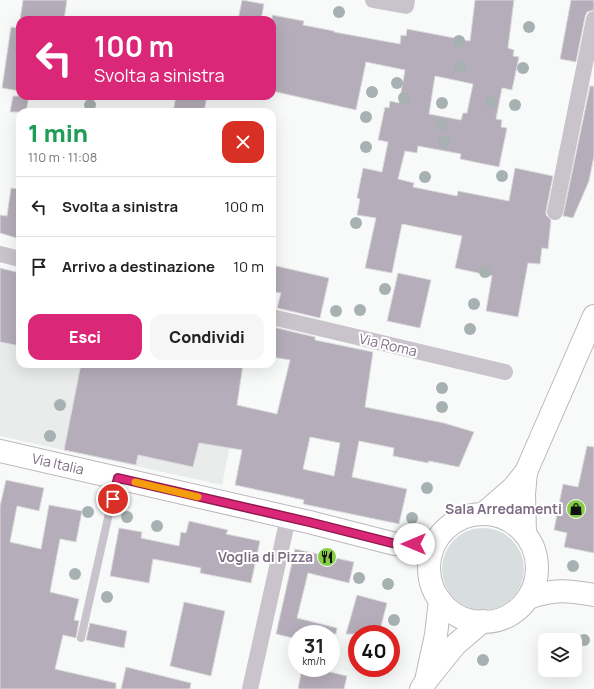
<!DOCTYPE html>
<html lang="it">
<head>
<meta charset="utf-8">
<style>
  :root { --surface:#fff; --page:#f6f6f6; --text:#222; --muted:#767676; --line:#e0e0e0; --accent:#db2777 }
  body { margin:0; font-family:Manrope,sans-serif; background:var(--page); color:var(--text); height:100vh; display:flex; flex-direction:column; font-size:15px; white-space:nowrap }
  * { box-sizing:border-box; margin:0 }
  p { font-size:13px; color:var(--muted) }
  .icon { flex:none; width:22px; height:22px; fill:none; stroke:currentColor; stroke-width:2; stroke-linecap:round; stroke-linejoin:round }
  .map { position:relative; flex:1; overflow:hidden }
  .drawer { position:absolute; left:16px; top:108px; width:260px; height:260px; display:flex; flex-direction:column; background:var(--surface); border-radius:12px; box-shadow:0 4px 16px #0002 }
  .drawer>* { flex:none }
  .banner { position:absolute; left:16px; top:16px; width:260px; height:84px; border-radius:12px; box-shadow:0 4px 16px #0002; background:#db2777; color:#fff; overflow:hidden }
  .tools { position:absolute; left:538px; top:633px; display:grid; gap:8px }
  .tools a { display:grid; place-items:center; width:44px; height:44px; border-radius:8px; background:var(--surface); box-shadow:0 4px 16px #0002; font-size:20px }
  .speed { position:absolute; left:288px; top:625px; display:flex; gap:8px; font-size:20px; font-weight:700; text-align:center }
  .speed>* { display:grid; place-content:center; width:52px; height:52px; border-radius:50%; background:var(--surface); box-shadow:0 4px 16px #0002; line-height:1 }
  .speed small { font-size:10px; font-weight:400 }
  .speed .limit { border:6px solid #d22; background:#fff; color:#111 }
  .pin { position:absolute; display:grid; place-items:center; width:34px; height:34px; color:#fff; margin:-17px; border:2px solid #fff; border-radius:50%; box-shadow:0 1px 4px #0007 }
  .me { position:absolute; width:44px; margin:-22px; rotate:270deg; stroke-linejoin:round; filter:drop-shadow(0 0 3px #0008) }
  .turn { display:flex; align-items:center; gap:14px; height:84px; padding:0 12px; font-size:18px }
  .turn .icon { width:52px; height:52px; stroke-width:2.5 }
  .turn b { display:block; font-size:28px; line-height:34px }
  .round { display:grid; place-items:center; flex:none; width:42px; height:42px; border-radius:12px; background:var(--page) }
  .overview { display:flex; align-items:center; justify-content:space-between; height:68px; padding:0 12px }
  h1 { font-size:24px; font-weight:800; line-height:30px; color:#1e9e55 }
  .action { display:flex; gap:8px; margin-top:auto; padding:8px 12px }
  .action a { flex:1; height:46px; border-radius:12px; background:var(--accent); color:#fff; font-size:16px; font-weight:800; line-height:46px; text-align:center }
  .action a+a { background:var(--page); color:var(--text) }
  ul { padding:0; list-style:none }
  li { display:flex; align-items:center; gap:12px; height:60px; padding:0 12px; border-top:1px solid var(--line) }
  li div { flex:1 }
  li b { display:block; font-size:15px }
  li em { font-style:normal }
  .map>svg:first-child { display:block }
</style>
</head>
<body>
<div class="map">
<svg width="594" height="689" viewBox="0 0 594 689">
  <rect width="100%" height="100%" fill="#f8faf9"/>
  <!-- built -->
  <path fill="#eaebeb" d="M0,268L20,273V364H243L235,420L222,485L0,436Z"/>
  <!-- green -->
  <circle fill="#d8dedd" cx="483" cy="569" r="41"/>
  <!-- building -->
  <g fill="#b5adb9" stroke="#dadcdb" fill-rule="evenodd">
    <path d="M23,0H67L64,20H20Z"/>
    <path d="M242,0L264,4L261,20H238Z"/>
    <path d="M475,0H514L508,48L514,50L513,56L519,57L512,90L502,88L496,119L502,120L501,127L507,128L499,167L460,159L461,154L418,146L417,153L405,151L398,179L414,183L413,187L457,196L458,191L509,201L515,168L553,176L546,211V215L551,220L548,249L542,248L540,264L528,263L518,317L486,311L492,276L455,268L462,236L402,224L392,273L365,268L376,218L357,215L360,199L357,198L363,168L382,172L388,142L378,140L385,107L389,108L390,101L399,103L405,70L366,62L356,110L272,91V15L304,21L303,25L334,31V32L400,44L401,35L406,36L407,29L470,41ZM435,76L473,84L467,113H463L461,120L429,114Z"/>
    <path d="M571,0H594V10L587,12L585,17L576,62L560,59Z"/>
    <path d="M11,27L20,28V91L2,88Z"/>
    <path d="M590,86H594V156L589,181L573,218L563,216Z"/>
    <path d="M13,96H29L26,112H10Z"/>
    <path d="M176,96H207L204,112H173Z"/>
    <path d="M11,188L20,189V239L0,233V215L7,216Z"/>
    <path d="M272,265L329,278L320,318L277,308L281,293L272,292Z"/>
    <path d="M0,268L20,273V346L0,342Z"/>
    <path d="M398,273L431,280L420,328L387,321Z"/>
    <path d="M273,327L315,337V340L373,352L365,407L444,423L474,432L459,467L429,461L428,463L393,456L394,448L359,441L352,477L407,489L399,524L303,504L304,500L235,485L242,450L199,443L193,467L138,455L136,465L64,450L81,364H243L237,405L277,414L290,360L272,357ZM310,437L340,443L334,476L303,469Z"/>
    <path d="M587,446L594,447V553L564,547L567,533L554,530L563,484L578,487Z"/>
    <path d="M6,480L44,488L39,511L17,506L10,542L41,549L49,505L82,511L76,542L60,539L50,592L79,599L74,620L79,621L76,638L63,635L55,669L116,683V689H0V506Z"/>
    <path d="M189,521L228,530L226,534L260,541L251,583L200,573L201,568L153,559L149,583L110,576L119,528L142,532L141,538L179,546L181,532L186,533Z"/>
    <path d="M295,549L354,562L349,583L308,573L297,618L337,628L336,634H297V639L276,634Z"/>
    <path d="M357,595L387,603L379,634H346Z"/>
    <path d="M184,602L225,611L211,676L170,666Z"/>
    <path d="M90,623L127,631L124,648L86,640Z"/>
    <path d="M126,667L191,683L190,689H121Z"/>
    <path d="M302,668H313L347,676L344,689H298Z"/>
  </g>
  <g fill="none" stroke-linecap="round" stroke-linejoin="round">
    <!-- secondary casing -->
    <g stroke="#bdb7bf" stroke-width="24">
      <g id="secondary">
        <path d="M0,451L309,522L395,544L426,543L437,539"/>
        <path d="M483,514L513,488L526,472L594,316"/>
        <circle cx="483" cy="568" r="54"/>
        <path d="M525,533L524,494L526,472"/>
        <path d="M528,598C554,589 567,590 594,595"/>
        <path d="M427,676L436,635L440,600"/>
        <path d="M421,689L426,681L455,645L483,621"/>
      </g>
    </g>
    <!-- lane -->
    <path stroke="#c9c4cb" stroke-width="8" d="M81,638L117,478"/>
    <!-- street -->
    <g stroke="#c9c4cb" stroke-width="16">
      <path d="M373,0L406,6L407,0"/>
      <path d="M555,212L594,19"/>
      <path d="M0,254L20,259"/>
      <path d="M272,317L505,372"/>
      <path d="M250,689L288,518"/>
    </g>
    <!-- secondary -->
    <use href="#secondary" stroke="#fff" stroke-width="22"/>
  </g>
  <!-- trees -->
  <g fill="#a8b1b2">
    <circle cx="339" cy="12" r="6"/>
    <circle cx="529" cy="27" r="6"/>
    <circle cx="459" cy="41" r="6"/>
    <circle cx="460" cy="67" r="6"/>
    <circle cx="523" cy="68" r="6"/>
    <circle cx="397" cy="83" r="6"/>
    <circle cx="372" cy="92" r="6"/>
    <circle cx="404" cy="98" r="6"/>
    <circle cx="491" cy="102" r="6"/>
    <circle cx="442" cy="103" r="6"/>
    <circle cx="90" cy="105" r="6"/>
    <circle cx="515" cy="105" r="6"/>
    <circle cx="366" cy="117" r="6"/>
    <circle cx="442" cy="124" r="6"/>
    <circle cx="444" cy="142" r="6"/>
    <circle cx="366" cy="147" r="6"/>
    <circle cx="502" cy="176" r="6"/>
    <circle cx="425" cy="177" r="6"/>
    <circle cx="356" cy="223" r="6"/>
    <circle cx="485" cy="272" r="6"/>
    <circle cx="385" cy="289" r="6"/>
    <circle cx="474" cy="304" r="6"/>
    <circle cx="360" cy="310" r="6"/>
    <circle cx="336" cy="311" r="6"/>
    <circle cx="470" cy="329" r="6"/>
    <circle cx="442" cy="388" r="6"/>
    <circle cx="60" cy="405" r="6"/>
    <circle cx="442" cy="407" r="6"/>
    <circle cx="50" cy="436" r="6"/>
    <circle cx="427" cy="488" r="6"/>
    <circle cx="88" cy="512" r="6"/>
    <circle cx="127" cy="517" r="6"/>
    <circle cx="412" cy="518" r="6"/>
    <circle cx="157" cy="526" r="6"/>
    <circle cx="573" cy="566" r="6"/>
    <circle cx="75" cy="574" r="6"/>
    <circle cx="359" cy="578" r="6"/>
    <circle cx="388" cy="584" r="6"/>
    <circle cx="107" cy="597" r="6"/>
    <circle cx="394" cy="620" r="6"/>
    <circle cx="584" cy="640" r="6"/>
    <circle cx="483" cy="660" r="6"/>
  </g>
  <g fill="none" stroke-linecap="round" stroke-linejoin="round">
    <!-- route casing -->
    <g stroke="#8e194d" stroke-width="10">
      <path id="route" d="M113,499L118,478L309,522L396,544H414"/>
    </g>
    <!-- route -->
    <use href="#route" stroke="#db2777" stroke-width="7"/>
    <!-- slow -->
    <path stroke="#f59e0b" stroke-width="7" d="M135,482L198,497"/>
  </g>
  <!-- icons -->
  <defs>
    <g id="shop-disc" transform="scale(1)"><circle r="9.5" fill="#85ce44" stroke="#fff"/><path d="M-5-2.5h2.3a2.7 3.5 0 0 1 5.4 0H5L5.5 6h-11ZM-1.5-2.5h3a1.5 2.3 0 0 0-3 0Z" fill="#111"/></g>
    <g id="restaurant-disc" transform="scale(1)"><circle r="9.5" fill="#85ce44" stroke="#fff"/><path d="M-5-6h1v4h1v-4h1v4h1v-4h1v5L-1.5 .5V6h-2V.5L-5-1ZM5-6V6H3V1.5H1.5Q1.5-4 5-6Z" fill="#111"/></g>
  </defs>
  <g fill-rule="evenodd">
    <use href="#shop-disc" x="576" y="509"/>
    <use href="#restaurant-disc" x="327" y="557"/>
  </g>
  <g text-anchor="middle" stroke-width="4" stroke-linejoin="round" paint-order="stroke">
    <!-- street labels -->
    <g font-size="14" fill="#7f6d85" stroke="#fff">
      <text transform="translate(388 345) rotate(13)" y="5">Via Roma</text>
      <text transform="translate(58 464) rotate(13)" y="5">Via Italia</text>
    </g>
    <!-- poi labels -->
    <g font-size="14" font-weight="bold" fill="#7f6d85" stroke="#fff" text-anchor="end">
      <text x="562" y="514">Sala Arredamenti</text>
      <text x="313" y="562">Voglia di Pizza</text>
    </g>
  </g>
</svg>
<div class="tools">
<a><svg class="icon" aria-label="layers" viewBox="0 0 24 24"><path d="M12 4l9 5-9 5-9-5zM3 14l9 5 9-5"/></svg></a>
</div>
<div class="speed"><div>31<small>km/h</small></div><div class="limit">40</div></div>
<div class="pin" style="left:113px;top:499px;background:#d93025"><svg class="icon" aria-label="arrive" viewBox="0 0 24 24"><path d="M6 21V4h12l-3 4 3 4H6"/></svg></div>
<svg class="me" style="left:414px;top:544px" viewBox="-20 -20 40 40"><circle r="19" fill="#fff"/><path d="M0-13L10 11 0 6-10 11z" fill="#db2777"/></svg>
<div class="banner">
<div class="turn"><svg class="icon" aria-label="left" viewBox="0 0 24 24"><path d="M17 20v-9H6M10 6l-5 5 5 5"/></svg><div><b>100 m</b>Svolta a sinistra</div></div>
</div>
<section class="drawer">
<div class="overview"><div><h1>1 min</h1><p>110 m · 11:08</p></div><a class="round" style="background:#d93025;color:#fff"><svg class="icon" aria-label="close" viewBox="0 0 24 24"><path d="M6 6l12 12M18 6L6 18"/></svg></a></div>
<ul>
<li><svg class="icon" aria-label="left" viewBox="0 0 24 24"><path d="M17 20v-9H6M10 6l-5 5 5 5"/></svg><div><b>Svolta a sinistra</b></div><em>100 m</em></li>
<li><svg class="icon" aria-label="arrive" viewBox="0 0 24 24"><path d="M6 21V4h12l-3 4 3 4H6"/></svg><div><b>Arrivo a destinazione</b></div><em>10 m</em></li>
</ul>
<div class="action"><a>Esci</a><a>Condividi</a></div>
</section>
</div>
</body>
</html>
